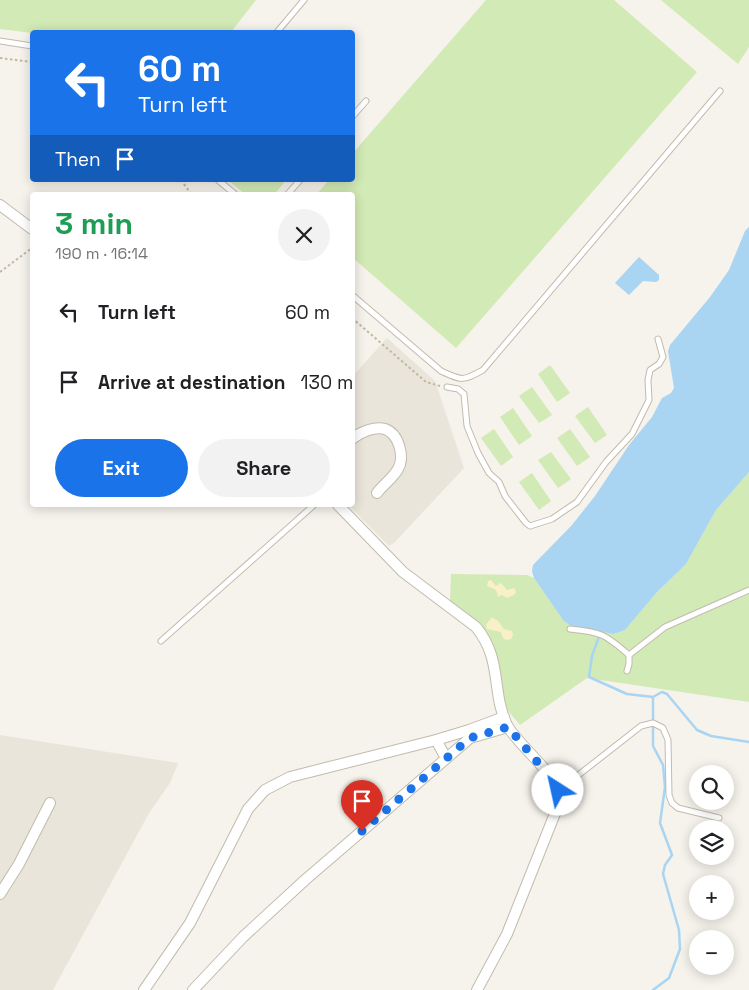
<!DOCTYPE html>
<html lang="en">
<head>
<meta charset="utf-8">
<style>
  :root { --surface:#fff; --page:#f2f2f2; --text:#202124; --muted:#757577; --accent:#1a73e8 }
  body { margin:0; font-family:"Space Grotesk",sans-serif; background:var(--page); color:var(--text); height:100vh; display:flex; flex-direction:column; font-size:19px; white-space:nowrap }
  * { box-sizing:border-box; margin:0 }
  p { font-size:16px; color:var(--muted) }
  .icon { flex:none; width:28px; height:28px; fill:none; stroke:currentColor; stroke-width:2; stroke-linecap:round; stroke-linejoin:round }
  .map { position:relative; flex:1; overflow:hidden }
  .sheet { position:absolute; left:30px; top:192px; width:325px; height:315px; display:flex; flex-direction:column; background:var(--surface); border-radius:5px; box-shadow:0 2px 12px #0003 }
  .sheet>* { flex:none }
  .top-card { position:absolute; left:30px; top:30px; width:325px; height:152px; border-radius:5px; box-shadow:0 2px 12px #0003; background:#1a73e8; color:#fff; overflow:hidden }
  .tools { position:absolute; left:689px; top:765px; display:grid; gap:10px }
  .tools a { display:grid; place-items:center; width:45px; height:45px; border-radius:50%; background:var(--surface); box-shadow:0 2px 12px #0003; font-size:25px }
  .pin { position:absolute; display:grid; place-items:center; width:42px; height:42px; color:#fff; margin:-51px -21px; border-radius:50% 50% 50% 0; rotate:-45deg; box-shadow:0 0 5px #0007 }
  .pin .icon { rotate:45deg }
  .me { position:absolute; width:55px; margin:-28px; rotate:325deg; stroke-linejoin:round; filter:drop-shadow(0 0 4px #0008) }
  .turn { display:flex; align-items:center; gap:18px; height:105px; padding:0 25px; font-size:22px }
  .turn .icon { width:65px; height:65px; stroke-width:2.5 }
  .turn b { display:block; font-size:35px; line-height:42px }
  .then { display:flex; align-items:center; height:48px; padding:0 25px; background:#0003; gap:10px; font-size:19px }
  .round { display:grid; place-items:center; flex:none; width:52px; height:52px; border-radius:26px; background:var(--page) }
  .headline { display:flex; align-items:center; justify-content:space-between; height:85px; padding:0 25px }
  h1 { font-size:30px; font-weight:700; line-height:38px; color:#1e9e55 }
  .cta { display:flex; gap:10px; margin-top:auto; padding:10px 25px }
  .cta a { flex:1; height:58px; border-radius:30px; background:var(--accent); color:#fff; font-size:20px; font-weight:700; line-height:58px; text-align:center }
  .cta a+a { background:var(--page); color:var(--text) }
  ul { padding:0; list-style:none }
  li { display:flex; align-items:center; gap:15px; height:70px; padding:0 25px }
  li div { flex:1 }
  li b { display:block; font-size:19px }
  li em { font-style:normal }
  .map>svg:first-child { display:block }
</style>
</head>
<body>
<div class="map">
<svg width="749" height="990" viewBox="0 0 749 990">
  <rect width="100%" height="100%" fill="#f6f3ec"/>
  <!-- residential -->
  <g fill="#eae5da">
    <path d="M387,338L435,381L464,468L395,542L389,546L348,505H352L353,376Z"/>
    <path d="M0,735L178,763L170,783L149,813L53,990H0Z"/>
  </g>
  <!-- green -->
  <g fill="#d2eab5">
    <path d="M0,0H256L231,32L32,33L0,29Z"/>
    <path d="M486,0H614L697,72L456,348L353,258L352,195H316L329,180H352L353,153Z"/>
    <path d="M661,0H749V47L738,64Z"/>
    <path d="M228,180H286L274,195H246Z"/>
    <path d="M550,365L570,393L557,402L538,374Z"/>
    <path d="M532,387L552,415L539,423L519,396Z"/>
    <path d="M588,407L607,435L595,443L575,416Z"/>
    <path d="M513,408L532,436L519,445L500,417Z"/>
    <path d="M494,429L513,457L501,466L481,438Z"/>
    <path d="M570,429L590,457L577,466L557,438Z"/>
    <path d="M551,452L571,479L558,488L538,460Z"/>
    <path d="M749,472V702L587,678L520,725L503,705L492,652L450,602L451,574L527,575L534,578L563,620L614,634L625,630L657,592L686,564L716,510Z"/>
    <path d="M532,473L551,501L539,510L519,482Z"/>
  </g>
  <!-- sand -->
  <g fill="#f9efc9">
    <path d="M491,580L496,586L501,583L507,590L514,588L516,592L514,595L507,598L502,595L498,597L496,590L487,586L488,581Z"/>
    <path d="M491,618H493L498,621L504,629L512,631L513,635L511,639L506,640L503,638L501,632L487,629L486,625Z"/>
  </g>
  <!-- water -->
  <g fill="#a9d4f2">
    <path d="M749,227V472L716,510L686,564L657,592L625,630L614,634L571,626L563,620L534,578L532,571L533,565L572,525L595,496L629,445L652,417L662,398L671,393L674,388L668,351L670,345L710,297L729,270L745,231Z"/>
    <path d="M639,257L659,275V280L656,282L643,281L629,295L615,283Z"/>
  </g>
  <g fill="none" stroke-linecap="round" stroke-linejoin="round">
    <!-- stream -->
    <g stroke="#a9d4f2" stroke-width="2.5">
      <path d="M601,631L592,656L589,677L627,694L653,697V746L663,765L665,787L660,823L672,855L665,865L663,874L679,930L680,949L669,978L653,990"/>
      <path d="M653,697L662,692L667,694L697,730L711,736L749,742"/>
    </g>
    <!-- lane casing -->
    <g stroke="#c2bbae" stroke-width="7">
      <g id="lane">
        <path d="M277,32L304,0"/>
        <path d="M0,41L32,46"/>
        <path d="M352,117L366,101"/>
        <path d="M218,180L236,195"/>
        <path d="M287,195L300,180"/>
        <path d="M352,295L441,371C462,381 463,381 483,370L720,91"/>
        <path d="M447,387L458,389L464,394L467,426L478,453L489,473L499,482L505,496L526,523L530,526L552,519L577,502L606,462L632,434L649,400L648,380L650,370L659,364L663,357L658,339"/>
        <path d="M570,629C601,632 605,634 629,655V664L627,671"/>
        <path d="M161,641L314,505"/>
        <path d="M629,655L665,627L749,590"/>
        <path d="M558,791L641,726L653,723L663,728L668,740L669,795L672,803L678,808L719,818"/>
      </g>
    </g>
    <!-- street casing -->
    <g stroke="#c2bbae" stroke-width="12">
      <g id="street">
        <path d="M0,205L32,229"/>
        <path d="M352,439C360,432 375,426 385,429C399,434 405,457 398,469C393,478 383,485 377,493"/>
        <path d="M338,505L403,572L476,627C503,660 491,692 507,725C516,743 556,774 558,792C559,798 557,805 556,811L507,934L477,990"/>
        <path d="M436,740L446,758"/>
        <path d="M0,894L19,864L50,803"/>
        <path d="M144,990L190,923L248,809L265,790L290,777L436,740L469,730L504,717"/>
        <path d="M193,990L243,937L305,880L470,738L508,727"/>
      </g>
    </g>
    <!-- path -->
    <g stroke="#c4b79f" stroke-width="2" stroke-dasharray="2.5 2.5" stroke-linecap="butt">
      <path d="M0,58L32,62"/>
      <path d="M181,180L192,195"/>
      <path d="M0,272L32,248"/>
      <path d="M352,318L426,382L440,386"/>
    </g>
    <!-- lane -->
    <use href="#lane" stroke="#fff" stroke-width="5"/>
    <!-- street -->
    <use href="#street" stroke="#fff" stroke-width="10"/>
  </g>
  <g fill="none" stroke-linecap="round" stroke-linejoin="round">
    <!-- route -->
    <path stroke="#1a73e8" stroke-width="9" stroke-dasharray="0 16.2" d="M362,831L470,738L508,727L550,777L558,790"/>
  </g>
</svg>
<div class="tools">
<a><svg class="icon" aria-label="search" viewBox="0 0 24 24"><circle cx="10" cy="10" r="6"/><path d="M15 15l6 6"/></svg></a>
<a><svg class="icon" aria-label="layers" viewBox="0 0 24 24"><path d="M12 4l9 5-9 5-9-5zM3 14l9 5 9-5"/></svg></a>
<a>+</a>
<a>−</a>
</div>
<div class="pin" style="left:362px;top:831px;background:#d93025"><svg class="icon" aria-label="arrive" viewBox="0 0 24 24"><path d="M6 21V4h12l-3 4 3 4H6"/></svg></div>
<svg class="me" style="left:558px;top:790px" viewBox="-20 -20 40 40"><circle r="19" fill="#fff"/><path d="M0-13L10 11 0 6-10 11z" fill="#1a73e8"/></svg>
<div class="top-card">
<div class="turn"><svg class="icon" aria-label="left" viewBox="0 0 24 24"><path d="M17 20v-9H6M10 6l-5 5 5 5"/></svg><div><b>60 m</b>Turn left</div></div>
<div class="then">Then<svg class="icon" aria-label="arrive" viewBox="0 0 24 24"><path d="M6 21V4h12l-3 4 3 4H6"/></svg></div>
</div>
<section class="sheet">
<div class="headline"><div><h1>3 min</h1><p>190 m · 16:14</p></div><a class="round"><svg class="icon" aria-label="close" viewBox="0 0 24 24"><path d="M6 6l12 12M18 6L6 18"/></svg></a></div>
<ul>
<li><svg class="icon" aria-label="left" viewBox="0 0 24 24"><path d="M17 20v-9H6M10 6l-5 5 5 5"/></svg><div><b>Turn left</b></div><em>60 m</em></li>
<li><svg class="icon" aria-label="arrive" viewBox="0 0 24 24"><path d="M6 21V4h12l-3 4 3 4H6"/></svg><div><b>Arrive at destination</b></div><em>130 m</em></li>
</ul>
<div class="cta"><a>Exit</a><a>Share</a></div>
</section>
</div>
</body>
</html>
